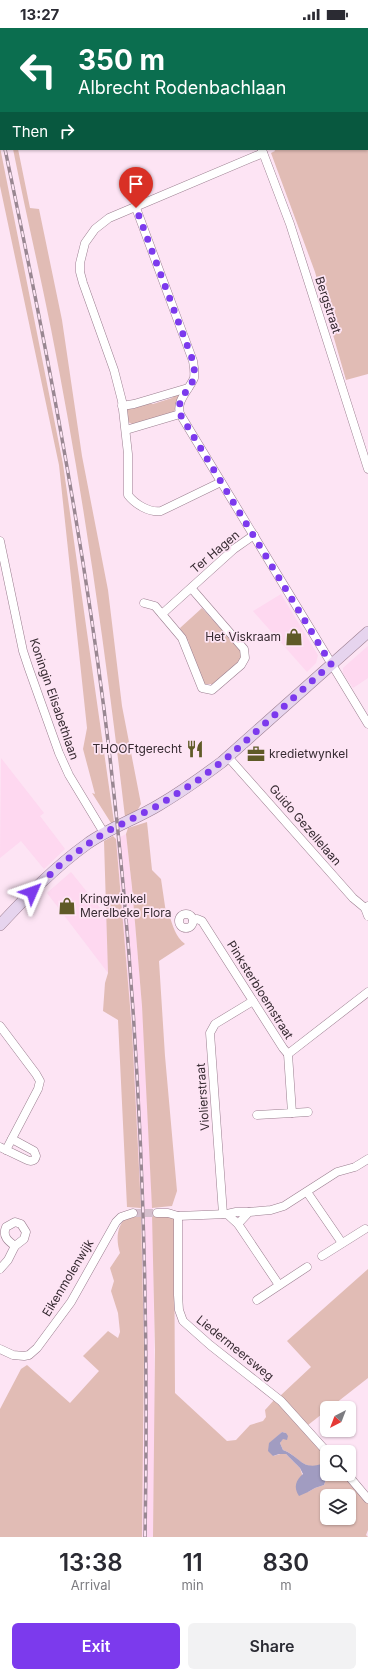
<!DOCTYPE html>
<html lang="en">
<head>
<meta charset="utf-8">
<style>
  :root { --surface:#fff; --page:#f2f2f3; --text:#2b2b33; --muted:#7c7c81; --accent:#7c3aed }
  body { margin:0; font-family:Inter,sans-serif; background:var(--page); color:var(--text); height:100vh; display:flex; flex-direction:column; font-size:15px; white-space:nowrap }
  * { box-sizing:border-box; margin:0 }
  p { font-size:13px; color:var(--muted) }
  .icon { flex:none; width:22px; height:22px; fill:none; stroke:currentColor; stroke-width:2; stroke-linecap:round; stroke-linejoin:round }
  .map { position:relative; height:1509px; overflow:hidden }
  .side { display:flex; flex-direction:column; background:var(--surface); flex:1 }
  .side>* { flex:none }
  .guide { position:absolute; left:0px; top:0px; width:368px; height:122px; box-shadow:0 1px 3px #0004; background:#0b6e4f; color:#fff; overflow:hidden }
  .needle { width:26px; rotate:222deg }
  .buttons { position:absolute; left:320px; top:1373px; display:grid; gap:8px }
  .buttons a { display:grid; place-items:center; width:36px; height:36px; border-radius:6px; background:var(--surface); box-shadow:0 1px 3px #0004; font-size:20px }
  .pin { position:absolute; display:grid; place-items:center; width:34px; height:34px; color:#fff; margin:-41px -17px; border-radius:50% 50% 50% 0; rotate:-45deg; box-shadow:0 0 4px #0007 }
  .pin .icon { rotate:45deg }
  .me { position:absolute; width:44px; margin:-22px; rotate:47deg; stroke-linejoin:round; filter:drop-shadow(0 0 3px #0008) }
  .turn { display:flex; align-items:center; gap:14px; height:84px; padding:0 12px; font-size:18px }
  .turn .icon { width:52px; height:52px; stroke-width:2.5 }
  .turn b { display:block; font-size:28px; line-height:34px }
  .then { display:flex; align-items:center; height:38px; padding:0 12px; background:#0003; gap:8px; font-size:15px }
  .eta { display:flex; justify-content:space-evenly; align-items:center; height:68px; text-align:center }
  .eta b { font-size:24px; font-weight:600; line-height:28px }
  .primary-button { display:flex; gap:8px; margin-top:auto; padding:8px 12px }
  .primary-button a { flex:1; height:46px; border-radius:6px; background:var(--accent); color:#fff; font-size:16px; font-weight:600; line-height:46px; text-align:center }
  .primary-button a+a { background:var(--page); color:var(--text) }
  .status { display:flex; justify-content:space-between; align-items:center; height:28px; padding:0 20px; background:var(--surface); direction:ltr }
  .status svg { height:11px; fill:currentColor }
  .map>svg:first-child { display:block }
</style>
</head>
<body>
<div class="status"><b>13:27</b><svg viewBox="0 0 49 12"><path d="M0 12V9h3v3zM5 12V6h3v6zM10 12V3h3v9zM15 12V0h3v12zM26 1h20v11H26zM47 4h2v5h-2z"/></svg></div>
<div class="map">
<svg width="368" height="1509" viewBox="0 0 368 1509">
  <rect width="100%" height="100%" fill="#fde4f4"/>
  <!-- built -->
  <g fill="#fed8f0">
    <path d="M281,566L318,627L316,635L307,644L253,583Z"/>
    <path d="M368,618V650L353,660L343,645V640Z"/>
    <path d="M1,730L44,785L40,788L65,821L44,841L21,813L0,830Z"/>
    <path d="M126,806L132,859L144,1001L153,1194L155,1407L153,1509H142L144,1352L141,1194L132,1002L116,811Z"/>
    <path d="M71,844L108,890V945L47,865Z"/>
  </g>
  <!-- green -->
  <g fill="#e1bcb5" fill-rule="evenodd">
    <path d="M368,74V346L346,352L315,244L271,125L275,123L274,121H367Z"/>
    <path d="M0,119L63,436L114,794L111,795L92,765L95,766L83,721L87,700L59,437L0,158Z"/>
    <path d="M13,121H18L30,180L39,181L62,292L82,428L108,562L122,678L141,776L137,783L125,789C106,626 83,462 51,301C39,241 25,181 13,121Z"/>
    <path d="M176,366H178L180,368L174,384L134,397L128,394L126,380L147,375L153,376L172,370Z"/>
    <path d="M202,580L241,623V632L215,656H205L200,652L188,612L186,613L180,600Z"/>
    <path d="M147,794L152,842L161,851L166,885L169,886C173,898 175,908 185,916L159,933L165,1028L177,1163L172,1178L152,1180L142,978L132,859L126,806L128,800Z"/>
    <path d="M113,808L116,811L132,1002L141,1180L127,1179L118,992L103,983L105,955L108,945L104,813Z"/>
    <path d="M152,1186L174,1188L175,1365L227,1413L236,1412L250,1397L263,1393L266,1389L265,1382L275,1371L327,1427V1439L324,1436C302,1444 300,1428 283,1422L280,1415L286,1405L282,1404L270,1415L273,1428L284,1425L286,1426L300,1440L308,1464L315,1460L324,1457L326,1451L329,1446H343L368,1475V1502L366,1507L368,1509H153L155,1322ZM327,1468H349V1490H327Z"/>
    <path d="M141,1187L144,1322L142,1509H0V1381L21,1341L27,1337L70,1375L99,1343L83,1328L108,1303L118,1310L120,1304L118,1285L111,1263L114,1253L110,1240L120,1225C116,1213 116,1196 128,1189C132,1187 137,1187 141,1187Z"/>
    <path d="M368,1241V1350L308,1397L280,1368L311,1339L287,1313Z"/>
  </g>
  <!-- water -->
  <path fill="#a19cc1" d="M282,1404L286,1405L288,1408L287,1412L283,1411L280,1415L283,1422C300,1428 302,1444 324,1435L327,1439V1446L330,1447L326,1451L324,1457L315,1460L308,1464L299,1468C293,1459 296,1452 303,1446L300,1440L286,1426H279L273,1428L268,1423L269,1415Z"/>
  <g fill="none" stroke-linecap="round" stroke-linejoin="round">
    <!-- street-tunnel -->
    <path stroke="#d5bfcd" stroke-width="8" stroke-dasharray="8 4" stroke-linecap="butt" d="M133,1185H157"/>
    <!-- street casing -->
    <g stroke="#9a7e8f" stroke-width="9">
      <g id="street">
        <path d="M211,0V1"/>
        <path d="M262,122L290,196L368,441"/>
        <path d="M136,180L193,333C194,339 195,344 194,350C189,362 176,372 180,386L368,696"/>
        <path d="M122,378L134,376L188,360"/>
        <path d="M126,402L180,386"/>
        <path d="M221,454L161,483C149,485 135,476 128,467V426L122,373L114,342L83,255L80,244V235L85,215L95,201L109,190L263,125"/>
        <path d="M0,513L23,623L29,641L59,725L69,747L104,805"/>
        <path d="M144,575L155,578L182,610L202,660L212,662L241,637L245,630L244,621L192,561"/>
        <path d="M162,586L234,521L254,507"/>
        <path d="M228,729L353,870L365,880"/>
        <path d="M368,878L365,880L368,888"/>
        <circle cx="186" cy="893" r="7"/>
        <path d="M193,892L197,891L202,893L283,1020L288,1026"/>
        <path d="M0,998L36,1046L40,1053L38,1061L6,1122"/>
        <path d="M288,1026L368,964"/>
        <path d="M292,1085L308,1084"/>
        <path d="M257,1087L292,1085L288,1026"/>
        <path d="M0,1119L27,1132C31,1134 35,1133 36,1128L34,1123L12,1111"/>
        <path d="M307,1164L342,1215"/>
        <path d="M157,1185H168L178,1188L227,1186L238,1196L249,1184L271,1182L284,1178L337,1144L355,1139L368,1131"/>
        <path d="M223,1186L210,1005L215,996L253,973"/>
        <path d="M227,1186L236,1184H249"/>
        <path d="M178,1188V1267L179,1282L183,1293L210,1317L281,1373L327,1424"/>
        <path d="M15,1194L21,1196L26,1204L24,1211L15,1218C8,1213 2,1208 6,1199Z"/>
        <path d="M238,1196L279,1257"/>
        <path d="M322,1228L365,1201"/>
        <path d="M0,1241L8,1232L15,1218"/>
        <path d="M257,1272L307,1239"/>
        <path d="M0,1321L13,1327L24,1328L29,1327L37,1320L71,1274L116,1194L121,1189L133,1185"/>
        <path d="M347,1446L368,1471"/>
      </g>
    </g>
    <!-- secondary casing -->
    <g stroke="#9a7e8f" stroke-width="12">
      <g id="secondary">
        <path d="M34,1L35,0"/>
        <path d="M0,24L1,23"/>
        <path d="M0,897C27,868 55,839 87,816C109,800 136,791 159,777C181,764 202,749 222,734L368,604"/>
      </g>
    </g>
    <!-- street -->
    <use href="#street" stroke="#fff" stroke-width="8"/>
    <!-- secondary -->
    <use href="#secondary" stroke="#e6d4ee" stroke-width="11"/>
    <!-- rail casing -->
    <g stroke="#998792" stroke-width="3.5">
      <g id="rail">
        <path d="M0,77L1,82"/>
        <path d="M0,98L1,103"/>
        <path d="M5,121C44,307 80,493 104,681C139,956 150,1232 145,1509"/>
      </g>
    </g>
    <!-- rail -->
    <use href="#rail" stroke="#fde4f4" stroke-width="2" stroke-dasharray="6" stroke-linecap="butt"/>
  </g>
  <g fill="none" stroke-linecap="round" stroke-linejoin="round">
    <!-- route -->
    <path stroke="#7c3aed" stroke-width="7" stroke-dasharray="0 12.6" d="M32,864L61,836L88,816L104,805L159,777L197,753L228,729L331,636L180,386C176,371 189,363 194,350C195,344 194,339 193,333L136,180"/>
  </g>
  <!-- icons -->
  <defs>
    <g id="shop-bare" transform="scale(1.38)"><path d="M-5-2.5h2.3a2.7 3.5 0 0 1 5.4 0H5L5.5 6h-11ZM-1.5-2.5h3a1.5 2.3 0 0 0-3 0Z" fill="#5f5a27" stroke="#fde4f4" stroke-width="2.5" paint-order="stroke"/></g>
    <g id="restaurant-bare" transform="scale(1.38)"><path d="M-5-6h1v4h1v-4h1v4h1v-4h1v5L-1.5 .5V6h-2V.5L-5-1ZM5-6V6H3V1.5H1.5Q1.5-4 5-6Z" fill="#5f5a27" stroke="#fde4f4" stroke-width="2.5" paint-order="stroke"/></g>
    <g id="office-bare" transform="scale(1.38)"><path d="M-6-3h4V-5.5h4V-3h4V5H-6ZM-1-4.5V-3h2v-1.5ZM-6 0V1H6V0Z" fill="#5f5a27" stroke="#fde4f4" stroke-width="2.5" paint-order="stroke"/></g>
  </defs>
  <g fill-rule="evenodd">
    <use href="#shop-bare" x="294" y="609"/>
    <use href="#restaurant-bare" x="195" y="721"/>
    <use href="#office-bare" x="256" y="726"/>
    <use href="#shop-bare" x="67" y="878"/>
  </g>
  <g text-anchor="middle" stroke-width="3.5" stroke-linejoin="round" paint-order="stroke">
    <!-- street labels -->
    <g font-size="12" fill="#372b32" stroke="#fde4f4">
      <text transform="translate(328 277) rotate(72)" y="4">Bergstraat</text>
      <text transform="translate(215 524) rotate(-40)" y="4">Ter Hagen</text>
      <text transform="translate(54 671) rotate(71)" y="4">Koningin Elisabethlaan</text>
      <text transform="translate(305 797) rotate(49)" y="4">Guido Gezellelaan</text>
      <text transform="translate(260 962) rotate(58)" y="4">Pinksterbloemstraat</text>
      <text transform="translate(203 1069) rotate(-94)" y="4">Violierstraat</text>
      <text transform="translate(68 1250) rotate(-59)" y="4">Eikenmolenwijk</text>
      <text transform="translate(235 1320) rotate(39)" y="4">Liedermeersweg</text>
    </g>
    <!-- poi labels -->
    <g font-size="12" fill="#372b32" stroke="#fde4f4" text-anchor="end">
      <text x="281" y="613">Het Viskraam</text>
      <text x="182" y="725">THOOFtgerecht</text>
      <text x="269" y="730" text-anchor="start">kredietwynkel</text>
      <text x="80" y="875" text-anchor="start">Kringwinkel<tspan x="80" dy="14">Merelbeke Flora</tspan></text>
    </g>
  </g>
</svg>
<div class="buttons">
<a><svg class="needle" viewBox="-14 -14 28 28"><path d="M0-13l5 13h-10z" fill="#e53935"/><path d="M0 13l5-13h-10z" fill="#7c7c81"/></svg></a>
<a><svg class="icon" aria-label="search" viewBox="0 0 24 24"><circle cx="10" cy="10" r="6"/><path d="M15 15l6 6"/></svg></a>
<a><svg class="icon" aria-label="layers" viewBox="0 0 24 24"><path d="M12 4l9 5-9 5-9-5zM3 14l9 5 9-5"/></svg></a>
</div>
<div class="pin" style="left:136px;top:180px;background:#d93025"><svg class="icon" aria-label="arrive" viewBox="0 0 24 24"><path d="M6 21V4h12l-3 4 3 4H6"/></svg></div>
<svg class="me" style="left:32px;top:864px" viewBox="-20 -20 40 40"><path d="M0-17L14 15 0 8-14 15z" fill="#7c3aed" stroke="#fff" stroke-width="4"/></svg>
<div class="guide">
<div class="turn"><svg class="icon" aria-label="left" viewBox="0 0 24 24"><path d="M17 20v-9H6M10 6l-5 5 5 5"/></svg><div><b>350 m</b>Albrecht Rodenbachlaan</div></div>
<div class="then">Then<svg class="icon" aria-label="right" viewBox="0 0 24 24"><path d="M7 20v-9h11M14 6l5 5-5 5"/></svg></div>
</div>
</div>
<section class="side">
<div class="eta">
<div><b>13:38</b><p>Arrival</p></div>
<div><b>11</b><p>min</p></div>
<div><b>830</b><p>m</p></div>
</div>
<div class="primary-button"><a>Exit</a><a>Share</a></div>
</section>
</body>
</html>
